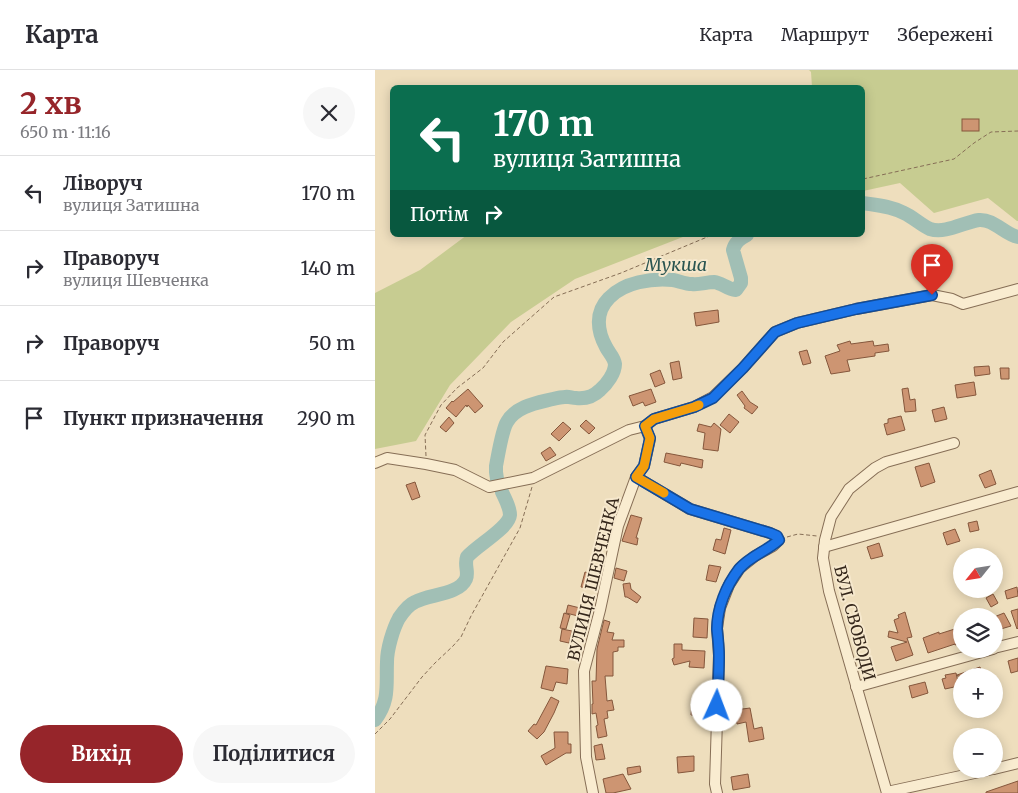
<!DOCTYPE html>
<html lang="uk">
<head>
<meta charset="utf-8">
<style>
  :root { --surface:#fff; --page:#f7f7f7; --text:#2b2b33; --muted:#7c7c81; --line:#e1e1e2; --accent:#96252a }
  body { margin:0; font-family:Merriweather,serif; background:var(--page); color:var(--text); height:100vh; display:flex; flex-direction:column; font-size:19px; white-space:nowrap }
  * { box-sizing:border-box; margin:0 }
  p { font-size:16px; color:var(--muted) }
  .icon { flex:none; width:28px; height:28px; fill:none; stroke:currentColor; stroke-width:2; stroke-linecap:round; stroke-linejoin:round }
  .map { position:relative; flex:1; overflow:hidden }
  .panel { display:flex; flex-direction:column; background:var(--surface); width:375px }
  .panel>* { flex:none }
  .hud { position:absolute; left:15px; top:15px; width:475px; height:152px; border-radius:8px; box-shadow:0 2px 12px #0003; background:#0b6e4f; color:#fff; overflow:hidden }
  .needle { width:32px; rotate:240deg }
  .buttons { position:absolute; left:578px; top:478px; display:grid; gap:10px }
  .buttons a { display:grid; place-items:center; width:50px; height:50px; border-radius:50%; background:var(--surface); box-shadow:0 2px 12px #0003; font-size:25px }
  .pin { position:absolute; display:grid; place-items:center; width:42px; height:42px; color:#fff; margin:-51px -21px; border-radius:50% 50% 50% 0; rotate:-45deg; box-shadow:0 0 5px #0007 }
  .pin .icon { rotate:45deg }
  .me { position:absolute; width:55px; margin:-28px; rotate:2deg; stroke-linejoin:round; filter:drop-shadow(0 0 4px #0008) }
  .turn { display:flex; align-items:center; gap:18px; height:105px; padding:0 20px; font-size:22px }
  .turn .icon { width:65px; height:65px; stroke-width:2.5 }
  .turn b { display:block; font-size:35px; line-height:42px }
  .then { display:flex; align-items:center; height:48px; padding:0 20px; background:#0003; gap:10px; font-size:19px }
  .round { display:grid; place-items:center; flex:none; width:52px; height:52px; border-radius:26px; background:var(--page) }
  .headline { display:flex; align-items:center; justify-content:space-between; height:85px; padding:0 20px }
  h1 { font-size:30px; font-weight:700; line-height:38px; color:var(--accent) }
  .cta { display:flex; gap:10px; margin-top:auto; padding:10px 20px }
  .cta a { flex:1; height:58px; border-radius:30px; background:var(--accent); color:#fff; font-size:20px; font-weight:700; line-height:58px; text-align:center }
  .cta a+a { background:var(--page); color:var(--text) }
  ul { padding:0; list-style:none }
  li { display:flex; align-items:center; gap:15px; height:75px; padding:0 20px; border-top:1px solid var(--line) }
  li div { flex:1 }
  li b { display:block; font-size:19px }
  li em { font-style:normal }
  header { display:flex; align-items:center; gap:30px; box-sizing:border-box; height:70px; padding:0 25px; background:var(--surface); border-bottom:1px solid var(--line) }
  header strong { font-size:24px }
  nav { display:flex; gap:28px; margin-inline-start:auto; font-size:18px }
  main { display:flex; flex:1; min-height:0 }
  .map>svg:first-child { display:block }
</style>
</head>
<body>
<header>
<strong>Карта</strong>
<nav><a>Карта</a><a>Маршрут</a><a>Збережені</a></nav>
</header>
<main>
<section class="panel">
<div class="headline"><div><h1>2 хв</h1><p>650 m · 11:16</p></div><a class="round"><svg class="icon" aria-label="close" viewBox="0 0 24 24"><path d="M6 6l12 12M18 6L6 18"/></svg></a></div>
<ul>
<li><svg class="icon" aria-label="left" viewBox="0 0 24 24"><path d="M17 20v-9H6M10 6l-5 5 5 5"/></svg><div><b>Ліворуч</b><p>вулиця Затишна</p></div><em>170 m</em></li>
<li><svg class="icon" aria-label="right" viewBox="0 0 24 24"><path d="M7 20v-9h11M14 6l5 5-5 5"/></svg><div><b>Праворуч</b><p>вулиця Шевченка</p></div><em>140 m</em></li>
<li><svg class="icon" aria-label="right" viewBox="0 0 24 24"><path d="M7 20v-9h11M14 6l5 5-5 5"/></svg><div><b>Праворуч</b></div><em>50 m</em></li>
<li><svg class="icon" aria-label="arrive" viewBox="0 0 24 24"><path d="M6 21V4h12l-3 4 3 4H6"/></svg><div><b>Пункт призначення</b></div><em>290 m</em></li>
</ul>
<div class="cta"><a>Вихід</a><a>Поділитися</a></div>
</section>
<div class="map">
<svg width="643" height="723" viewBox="0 0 643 723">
  <rect width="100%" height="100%" fill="#eedebd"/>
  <!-- green -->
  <g fill="#c7cc91">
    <path d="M434,0H643V151H642L613,128L559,143L525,113L488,121V18L437,17L436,2Z"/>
    <path d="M92,165H313L200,209L136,252L75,315L41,371L0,379V223L45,200Z"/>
  </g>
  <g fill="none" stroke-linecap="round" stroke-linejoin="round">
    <!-- river -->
    <g stroke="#a1bfb5" stroke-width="14">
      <path d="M488,133C501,135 516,136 529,143C538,147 546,155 555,159C571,164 589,152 604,150C619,149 629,164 643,167"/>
      <path d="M122,409L121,402V396C123,386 127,360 132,352C141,336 162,333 178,329C182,328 186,327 190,327C193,326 197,328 201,328C210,329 219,326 225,320C232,314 240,303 240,294C239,287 234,283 231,277C222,261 220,242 234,228C249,212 277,208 298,210C304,211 310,214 317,214C324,215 332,212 339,212C347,213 352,219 361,220L366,213V208L358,180C360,172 365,169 372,165"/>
      <path d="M0,650C15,630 11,615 12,592C12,579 18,559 24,548C28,542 33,535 40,532C54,524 84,525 91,509C94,502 89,495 92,487C101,476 134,458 135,445C135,437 130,429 127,422"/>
    </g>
  </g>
  <!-- building -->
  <g fill="#cd9572" stroke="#85573c">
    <rect x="587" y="49" width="17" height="12"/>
    <path d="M343,240L344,252L321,256L319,243Z"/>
    <path d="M475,271L476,274L498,271L499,276L513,274L514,281L500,283V286L472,290L475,301L456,304L450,286L465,281L462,275Z"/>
    <path d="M432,280L436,293L428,295L424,282Z"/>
    <path d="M304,291L307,308L298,310L295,293Z"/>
    <path d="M614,296L615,304L600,306L599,297Z"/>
    <path d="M625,298H634V309H626Z"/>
    <path d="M285,300L290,313L280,317L275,304Z"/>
    <path d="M599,312L601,325L582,328L580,315Z"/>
    <path d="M533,318L535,330L540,329L541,341L530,342L527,319Z"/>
    <path d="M93,319L108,336L100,343L93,335L92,337L91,335L81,347L71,338L77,331L78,332Z"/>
    <path d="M276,319L281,332L270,336L268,332L258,336L254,326Z"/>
    <path d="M367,321L375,332L383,337L377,344L369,338L370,336L362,325Z"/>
    <path d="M569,337L572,349L560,352L557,340Z"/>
    <path d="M354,344L364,352L355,363L345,355Z"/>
    <path d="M526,346L530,360L512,365L509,354L513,353V349Z"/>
    <path d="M74,347L79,353L71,362L65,357Z"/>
    <path d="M211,350L220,358L214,364L205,356Z"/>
    <path d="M188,352L196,359L184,371L176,364Z"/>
    <path d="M339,353L346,359L343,381L328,379L330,363L322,361L324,354L336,357Z"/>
    <path d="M175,377L181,385L171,391L166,383Z"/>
    <path d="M291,383L328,390L327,398L306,393L305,396L289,392Z"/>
    <path d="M554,393L560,412L546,417L540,397Z"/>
    <path d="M616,400L621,414L610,418L604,405Z"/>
    <path d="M40,412L45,427L37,430L31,415Z"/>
    <path d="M256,445L267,448L261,468H263L262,475L247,471Z"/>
    <path d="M602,451L604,460L595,462L593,453Z"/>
    <path d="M349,458L356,460L350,484L338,480L341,469L346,470Z"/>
    <path d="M580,459L585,471L572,475L568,463Z"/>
    <path d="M504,473L508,486L496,489L492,477Z"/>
    <path d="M334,495L346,497L341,512L331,510Z"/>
    <path d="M241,498L252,501L249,511L239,508Z"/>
    <path d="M210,502L217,504L213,518L206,517Z"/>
    <path d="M255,513L256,519L266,527L262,533L252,527H250L248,514Z"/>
    <path d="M642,517L643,526L632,529L630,521Z"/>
    <path d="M618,524L623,533L616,537L611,528Z"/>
    <path d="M193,535L205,538L203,546L191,543Z"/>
    <path d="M643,539V558L642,559L636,541Z"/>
    <path d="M530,542L537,567L532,568L538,585L521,591L516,577L532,572L513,567L514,561L523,563L519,550L524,548L523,545Z"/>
    <path d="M189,543L195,545L191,559L185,558Z"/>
    <path d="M629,543L636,556L619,561V547Z"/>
    <path d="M319,548L333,549L332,568L318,567Z"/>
    <path d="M229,550L235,552L232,562L239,563L237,570H249V577H243V581L238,582V606H230L232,631L237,630L239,640L232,641L233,648L229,649L232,666L223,668L221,656L223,655L221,643L217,644V634H218L217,611H221L222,579Z"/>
    <path d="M586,557V573L580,575V574L553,583L548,568L564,562V564Z"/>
    <path d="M187,559L197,561L194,573L185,571Z"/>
    <path d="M299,574H307V580L330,581L329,598L314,597L315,591L299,595L297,589L299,588Z"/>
    <path d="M643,588V601L636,603L633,591Z"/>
    <path d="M171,596L193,599L192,614L181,612L178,621L166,618Z"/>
    <path d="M605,597L608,606H582V605Z"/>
    <path d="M581,603L584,616L570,619L567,609L571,608L570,605Z"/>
    <path d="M550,612L553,623L537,628L534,616Z"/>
    <path d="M176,627L184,631L179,643L169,662L162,669L153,661L159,654L161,655Z"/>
    <path d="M317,629L331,630L330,645H316Z"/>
    <path d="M375,638L379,659L387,657L389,669L374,672L371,652L362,654L360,640Z"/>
    <path d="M179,662H193V674H196V683H191L171,695L166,686L180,678Z"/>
    <path d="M227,674L230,689L221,690L219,676Z"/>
    <path d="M319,686V701L303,703L302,687Z"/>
    <path d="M265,696L266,702L253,705L252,698Z"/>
    <path d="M248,704L256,719L238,723H231L228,709Z"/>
    <path d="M373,704L375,717L358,720L356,707Z"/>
    <path d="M643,711V723H611V722Z"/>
  </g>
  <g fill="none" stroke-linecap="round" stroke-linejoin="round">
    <!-- minor casing -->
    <g stroke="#866e56" stroke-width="12">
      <g id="minor">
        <path d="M0,393L12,388L51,394L80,400L114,417L158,408L254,360L270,356L279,349L319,337L338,327L368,298L400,262L422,253L481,239L557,225L577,229L588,234L643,219"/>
        <path d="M261,407L315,439L395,463L401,466L404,470L398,476L380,486L365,498L354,515L345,538L342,558L344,585L340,714L342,723"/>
        <path d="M449,477L643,422"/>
        <path d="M619,578L643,572"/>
        <path d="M481,617L618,579"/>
        <path d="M619,699L643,693"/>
        <path d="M512,722L618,699"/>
        <path d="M218,723L211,687L209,601L225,540L243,456L261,407L269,396L275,369L270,356"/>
        <path d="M512,723L454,521L448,488L450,470L456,447L474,419L500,398L511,392L579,373"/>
      </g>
    </g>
    <!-- path -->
    <g stroke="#866e56" stroke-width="1" stroke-dasharray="4 2.5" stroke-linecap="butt">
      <path d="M488,109L579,89L599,73L616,62L643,61"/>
      <path d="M51,386L50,365L66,335L82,318L108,298L128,272L179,227L246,203L337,165"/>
      <path d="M412,467L423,464L442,466"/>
      <path d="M0,664L15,649L47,607L60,593L78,576L86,567L96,546L145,458L157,417"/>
    </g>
    <!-- minor -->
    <use href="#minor" stroke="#f9ecd0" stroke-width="10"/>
  </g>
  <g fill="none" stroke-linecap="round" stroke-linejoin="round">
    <!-- route casing -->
    <g stroke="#114b97" stroke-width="12">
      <path id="route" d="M342,636C343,619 344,603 344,586C344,577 343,568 342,559C342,538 351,516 364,499C375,486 392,481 404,470L402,466L395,463L315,439L261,407L269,396L275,368L270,356L279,349L319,337L338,328L368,298L400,262L422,253L481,239L557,225"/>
    </g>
    <!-- route -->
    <use href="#route" stroke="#1a73e8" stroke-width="9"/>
    <!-- slow -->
    <path stroke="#f59e0b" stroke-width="9" d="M289,423L261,407L269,396L275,368L270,356L279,349L319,337L324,335"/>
  </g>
  <g text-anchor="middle" stroke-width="4" stroke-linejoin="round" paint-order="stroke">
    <!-- street labels -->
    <g font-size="16" fill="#35271b" stroke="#f6e8cd">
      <text transform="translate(218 509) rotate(-76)" y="6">ВУЛИЦЯ ШЕВЧЕНКА</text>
      <text transform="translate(480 553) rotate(75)" y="6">ВУЛ. СВОБОДИ</text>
    </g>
    <!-- water labels -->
    <g font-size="18" font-style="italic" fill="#2a5551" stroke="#f6e8cd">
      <text x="301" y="201">Мукша</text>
    </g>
  </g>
</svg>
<div class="buttons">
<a><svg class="needle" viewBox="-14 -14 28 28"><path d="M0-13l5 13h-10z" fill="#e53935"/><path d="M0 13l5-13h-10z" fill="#7c7c81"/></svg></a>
<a><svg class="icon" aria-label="layers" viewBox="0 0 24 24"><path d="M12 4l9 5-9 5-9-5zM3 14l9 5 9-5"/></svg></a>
<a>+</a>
<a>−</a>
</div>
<div class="pin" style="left:557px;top:225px;background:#d93025"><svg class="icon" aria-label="arrive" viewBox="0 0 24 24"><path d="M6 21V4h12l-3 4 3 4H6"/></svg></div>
<svg class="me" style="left:342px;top:636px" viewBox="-20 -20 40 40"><circle r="19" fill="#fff"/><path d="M0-13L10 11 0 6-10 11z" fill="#1a73e8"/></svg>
<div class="hud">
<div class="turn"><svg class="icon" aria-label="left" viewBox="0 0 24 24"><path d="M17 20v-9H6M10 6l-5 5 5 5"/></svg><div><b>170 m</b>вулиця Затишна</div></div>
<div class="then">Потім<svg class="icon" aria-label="right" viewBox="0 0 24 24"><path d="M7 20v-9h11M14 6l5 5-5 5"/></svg></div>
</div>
</div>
</main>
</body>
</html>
